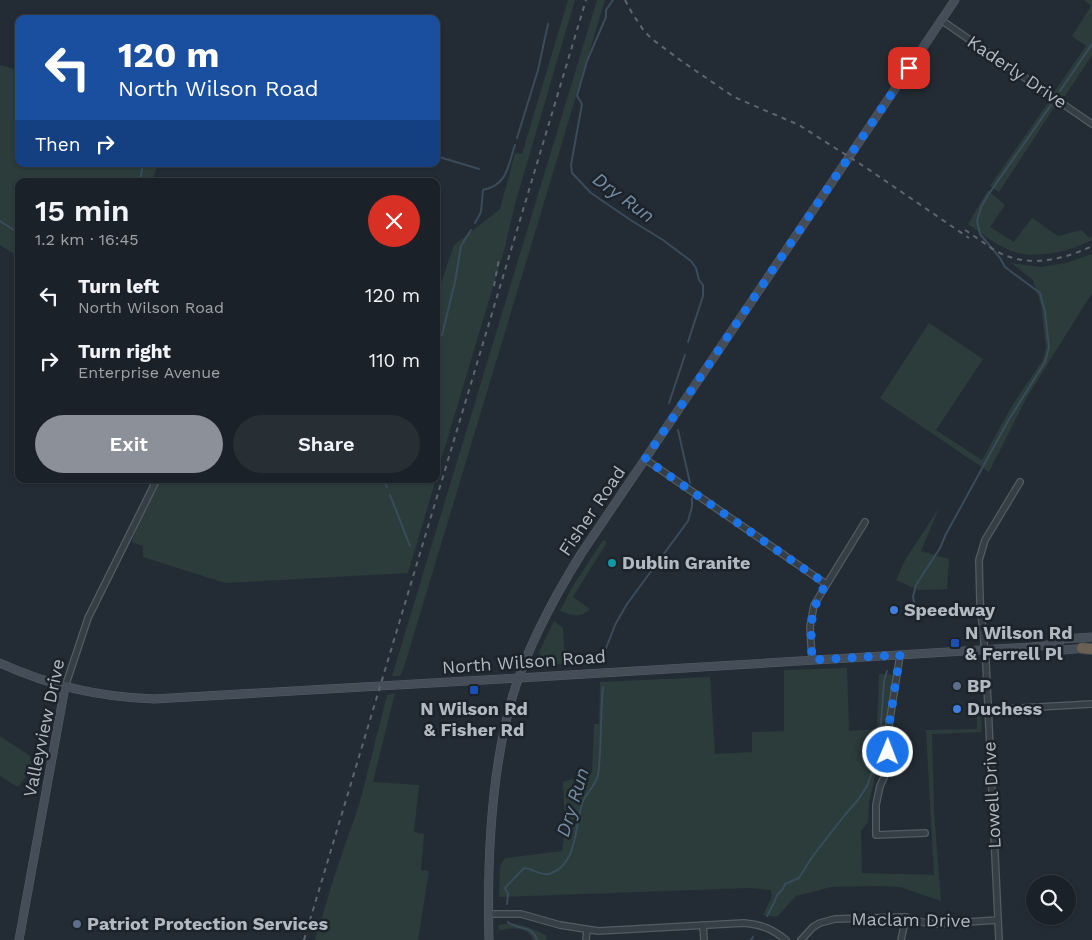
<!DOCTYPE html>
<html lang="en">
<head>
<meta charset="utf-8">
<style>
  :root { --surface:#1a2128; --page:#272e34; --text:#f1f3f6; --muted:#9fa3a8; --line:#383e45; --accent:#8c9099 }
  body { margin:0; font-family:"Work Sans",sans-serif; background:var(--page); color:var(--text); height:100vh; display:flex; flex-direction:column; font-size:19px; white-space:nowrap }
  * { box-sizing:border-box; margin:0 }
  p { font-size:16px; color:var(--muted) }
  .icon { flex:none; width:28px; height:28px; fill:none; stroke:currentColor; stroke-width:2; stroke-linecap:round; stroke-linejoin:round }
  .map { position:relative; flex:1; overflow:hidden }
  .details { position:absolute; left:15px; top:178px; width:425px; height:305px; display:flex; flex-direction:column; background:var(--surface); border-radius:10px; box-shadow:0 1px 4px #0004,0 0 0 1px var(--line) }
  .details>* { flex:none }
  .top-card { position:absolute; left:15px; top:15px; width:425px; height:152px; border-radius:10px; box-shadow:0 1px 4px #0004,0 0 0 1px var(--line); background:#1a4fa0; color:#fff; overflow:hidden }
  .buttons { position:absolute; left:1026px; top:875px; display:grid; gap:10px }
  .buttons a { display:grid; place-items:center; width:50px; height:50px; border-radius:50%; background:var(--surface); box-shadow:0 1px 4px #0004,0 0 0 1px var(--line); font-size:25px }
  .pin { position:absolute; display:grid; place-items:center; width:42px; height:42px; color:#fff; margin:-21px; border-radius:10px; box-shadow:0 2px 8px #0006 }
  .me { position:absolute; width:55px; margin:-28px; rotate:1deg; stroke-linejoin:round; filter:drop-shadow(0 0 4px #0008) }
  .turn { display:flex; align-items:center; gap:18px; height:105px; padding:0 20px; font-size:22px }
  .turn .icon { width:65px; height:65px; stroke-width:2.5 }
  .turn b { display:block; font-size:35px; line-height:42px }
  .then { display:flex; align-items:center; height:48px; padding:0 20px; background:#0003; gap:10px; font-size:19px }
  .round { display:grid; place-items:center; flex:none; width:52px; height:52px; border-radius:26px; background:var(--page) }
  .summary { display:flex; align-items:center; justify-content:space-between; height:85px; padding:0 20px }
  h1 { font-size:30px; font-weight:600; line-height:38px }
  .cta { display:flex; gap:10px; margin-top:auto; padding:10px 20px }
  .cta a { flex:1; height:58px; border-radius:30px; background:var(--accent); color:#fff; font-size:20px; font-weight:600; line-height:58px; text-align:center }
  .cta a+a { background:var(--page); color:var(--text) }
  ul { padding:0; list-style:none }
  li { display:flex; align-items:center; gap:15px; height:65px; padding:0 20px }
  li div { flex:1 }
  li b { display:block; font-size:19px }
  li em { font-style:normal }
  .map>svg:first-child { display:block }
</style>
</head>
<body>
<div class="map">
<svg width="1092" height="940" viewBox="0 0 1092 940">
  <rect width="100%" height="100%" fill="#232c35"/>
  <!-- green -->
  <g fill="#2b3c3b">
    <path d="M568,0H575L515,204L505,247L436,477V298L454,245L500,209L515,153L522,154Z"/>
    <path d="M597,0H605L405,664L400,676H392Z"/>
    <path d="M1084,0H1092V55L1063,99L1054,92L1086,46L1072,36L1091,6Z"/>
    <path d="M0,65L19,70V164H158L152,181H19V257L0,245Z"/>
    <path d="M1050,100L1055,106L999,192L990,186Z"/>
    <path d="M988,190L1005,205L990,227L1014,242L1032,218L1058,236L1082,230L1089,238L1092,236V240C1069,252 1031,261 1007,249C993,243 980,232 968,224Z"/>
    <path d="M1092,254V293L1027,397L989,472L880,398L929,323L983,359L936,430L982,460L1013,404L1043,360L1046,347L1041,305L1033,280L1011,263L1041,267L1066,263Z"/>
    <path d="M161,479H436L408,573L225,583L143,557V546L132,542L136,528L158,482Z"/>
    <path d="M939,508L921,551L949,559L947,589L918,590L896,580L905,560Z"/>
    <path d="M603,540L607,542L573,597L590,609C580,619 571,615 560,611L571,589Z"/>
    <path d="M554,621L563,628L565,664L548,665L540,659L539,652Z"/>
    <path d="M847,668L849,731L877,729L879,674L894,675L885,735L869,802L868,822L861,831L862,873L934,875L926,730L977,729V713L981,712L982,732L932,734L934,811L941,901L900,887L878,886L831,887L796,896L777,917L763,915L772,896L771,890L749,888L499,897L500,866L505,858L562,851L565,829L563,782L592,773L594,724H599L600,682L710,677L715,754L752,752V732L784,731V670Z"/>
    <path d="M395,693L373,782L419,785L414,832L424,834L421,870L429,871L418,940H315L335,874L360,802L387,695Z"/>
    <path d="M0,736L30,756L32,768L19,786H16L0,776Z"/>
    <path d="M511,923C525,925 535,930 547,936L546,940H533C528,926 511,928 499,930L498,925Z"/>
  </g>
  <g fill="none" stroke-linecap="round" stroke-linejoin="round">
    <!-- stream -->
    <g stroke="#3a4b5c" stroke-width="2">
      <path d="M613,0L606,10V17L587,61L577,96L582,104L571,165L572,173L591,193L632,221L663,240L691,261L696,268L699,280L703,285V296L688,342"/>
      <path d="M1060,91L1092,44"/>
      <path d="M517,138L538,70L548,24"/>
      <path d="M436,156L479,169"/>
      <path d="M140,181L143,164"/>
      <path d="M0,221L19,233"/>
      <path d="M475,223L481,212L483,190C508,185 508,165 515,145"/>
      <path d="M436,340L442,335L455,282L461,246L471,230"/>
      <path d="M669,403L685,355"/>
      <path d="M678,430L690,483"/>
      <path d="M383,479L387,487"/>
      <path d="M390,495L410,546"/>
      <path d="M914,612L915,607L913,597L916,585L940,548L946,534L1008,421L1045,362L1049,347L1045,312L1040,293L1005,267L1000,258L980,234L977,221L981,207L988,195L1051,105"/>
      <path d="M602,658L616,623L627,604L688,521L692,507V498"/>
      <path d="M507,904L508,894L505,888L524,868C533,869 542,876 549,874C579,865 574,824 583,801C587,792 596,785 598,775C602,746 600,716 603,687"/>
      <path d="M767,916L774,903L777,895L783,889L785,884L799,878L812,857L844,816L858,800L867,786L873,770L881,724L884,681L887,671"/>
      <path d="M508,922C518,931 532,924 537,940"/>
      <path d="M751,940L753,937"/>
    </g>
    <!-- street casing -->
    <g stroke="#545c63" stroke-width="8">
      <g id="street">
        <path d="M941,20L1092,124"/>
        <path d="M645,459L826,584"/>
        <path d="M900,655L889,725L886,773L880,786L876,805V835L925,833"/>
        <path d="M812,660L810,627L814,605L865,522"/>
        <path d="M65,687L88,618L157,479"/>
        <path d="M987,710L1092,704"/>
        <path d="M489,914H521L560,925L598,931L744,923C762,925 771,928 786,940"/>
        <path d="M703,925L704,940"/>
        <path d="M586,940L587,930"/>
        <path d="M801,940L813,927L820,923L835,919L904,917L926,923L937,924L998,920"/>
        <path d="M901,940L906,917"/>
        <path d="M999,940L986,663L980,601L979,560L985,540L1020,482"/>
      </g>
    </g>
    <!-- secondary casing -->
    <g stroke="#545c63" stroke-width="9">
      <g id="secondary">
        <path d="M1055,644L1063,650L1086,648"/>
        <path d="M0,663C51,686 99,697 154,699L519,678L1032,647L1055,644L1063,639L1092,637"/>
        <path d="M19,940L65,687"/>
        <path d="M489,940C487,863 491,772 512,698C527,647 553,599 581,554L955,0"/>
      </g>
    </g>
    <!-- highway casing -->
    <g stroke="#414950" stroke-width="12">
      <path id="highway" d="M1082,648L1092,649"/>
    </g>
    <!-- street -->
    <use href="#street" stroke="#363e46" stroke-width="5.5"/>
    <!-- secondary -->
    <use href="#secondary" stroke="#454d58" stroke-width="8"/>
    <!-- highway -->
    <use href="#highway" stroke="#6b6054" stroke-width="10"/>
    <!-- rail -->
    <g stroke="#5d656f" stroke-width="2" stroke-dasharray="5 5" stroke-linecap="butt">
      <path d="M625,0L632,13L644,31L652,39L680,60L734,97L799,125L865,167L969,238"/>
      <path d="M965,230C976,237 986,245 998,252C1028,268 1063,260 1092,246"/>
      <path d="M494,286L499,259"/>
      <path d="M304,940L586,0"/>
    </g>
  </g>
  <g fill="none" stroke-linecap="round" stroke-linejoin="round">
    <!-- route -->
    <path stroke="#1a73e8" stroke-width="9" stroke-dasharray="0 16.2" d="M888,752L889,725L900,655L812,660C811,626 808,614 826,584L645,459L909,68"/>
  </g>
  <!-- markers -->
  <circle fill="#0f9aa8" stroke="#1c232a" stroke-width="2" cx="612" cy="563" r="5"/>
  <g fill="#3f7fe0" stroke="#1c232a" stroke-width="2">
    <circle cx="894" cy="610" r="5"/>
    <circle cx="957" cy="709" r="5"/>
  </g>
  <g fill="#1a4fb4" stroke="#1c232a" stroke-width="2">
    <rect x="950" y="638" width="10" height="10" rx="2.5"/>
    <rect x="469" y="685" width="10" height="10" rx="2.5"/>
  </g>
  <g fill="#5c6f8a" stroke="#1c232a" stroke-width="2">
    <circle cx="957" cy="686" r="5"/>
    <circle cx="77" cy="924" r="5"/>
  </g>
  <g text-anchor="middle" stroke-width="5" stroke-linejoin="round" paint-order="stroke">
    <!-- street labels -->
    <g font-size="18" fill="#b1b9c2" stroke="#1c232a">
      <text transform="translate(1017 72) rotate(34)" y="6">Kaderly Drive</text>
      <text transform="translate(592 511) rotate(-56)" y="6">Fisher Road</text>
      <text transform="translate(524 662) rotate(-4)" y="6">North Wilson Road</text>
      <text transform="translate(44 728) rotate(-78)" y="6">Valleyview Drive</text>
      <text transform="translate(992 795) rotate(-93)" y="6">Lowell Drive</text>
      <text transform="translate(911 920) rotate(1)" y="6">Maclam Drive</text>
    </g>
    <!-- poi labels -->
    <g font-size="18" font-weight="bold" fill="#b1b9c2" stroke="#1c232a" text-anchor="start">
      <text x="622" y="569">Dublin Granite</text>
      <text x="904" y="616">Speedway</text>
      <text x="965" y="639">N Wilson Rd<tspan x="965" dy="21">&amp; Ferrell Pl</tspan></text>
      <text x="967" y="692">BP</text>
      <text x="474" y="715" text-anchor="middle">N Wilson Rd<tspan x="474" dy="21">&amp; Fisher Rd</tspan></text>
      <text x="967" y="715">Duchess</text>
      <text x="87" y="930">Patriot Protection Services</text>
    </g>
    <!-- water labels -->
    <g font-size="19" font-style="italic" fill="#758ba2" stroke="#1c232a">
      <text transform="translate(624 197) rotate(36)" y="7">Dry Run</text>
      <text transform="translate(572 802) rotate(-73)" y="7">Dry Run</text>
    </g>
  </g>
</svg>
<div class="buttons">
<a><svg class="icon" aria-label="search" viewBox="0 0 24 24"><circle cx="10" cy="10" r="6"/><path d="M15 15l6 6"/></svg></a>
</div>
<div class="pin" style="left:909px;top:68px;background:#d93025"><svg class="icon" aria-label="arrive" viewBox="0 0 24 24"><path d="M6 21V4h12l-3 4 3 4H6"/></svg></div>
<svg class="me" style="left:888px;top:752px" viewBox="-20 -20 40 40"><circle r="17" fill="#1a73e8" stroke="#fff" stroke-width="3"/><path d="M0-11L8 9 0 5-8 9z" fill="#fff"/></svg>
<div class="top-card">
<div class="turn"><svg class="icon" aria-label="left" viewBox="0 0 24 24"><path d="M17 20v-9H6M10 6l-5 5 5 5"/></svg><div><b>120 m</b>North Wilson Road</div></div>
<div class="then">Then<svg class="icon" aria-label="right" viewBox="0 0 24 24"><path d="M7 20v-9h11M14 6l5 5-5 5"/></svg></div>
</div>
<section class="details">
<div class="summary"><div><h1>15 min</h1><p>1.2 km · 16:45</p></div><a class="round" style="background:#d93025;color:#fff"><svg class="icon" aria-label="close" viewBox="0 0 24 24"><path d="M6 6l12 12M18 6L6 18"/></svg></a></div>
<ul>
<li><svg class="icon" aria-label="left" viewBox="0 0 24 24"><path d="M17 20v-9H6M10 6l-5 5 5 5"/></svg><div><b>Turn left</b><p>North Wilson Road</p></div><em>120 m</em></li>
<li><svg class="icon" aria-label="right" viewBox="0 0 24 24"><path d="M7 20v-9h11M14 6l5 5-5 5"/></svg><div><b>Turn right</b><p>Enterprise Avenue</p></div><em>110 m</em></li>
</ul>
<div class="cta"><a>Exit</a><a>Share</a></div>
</section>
</div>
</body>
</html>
